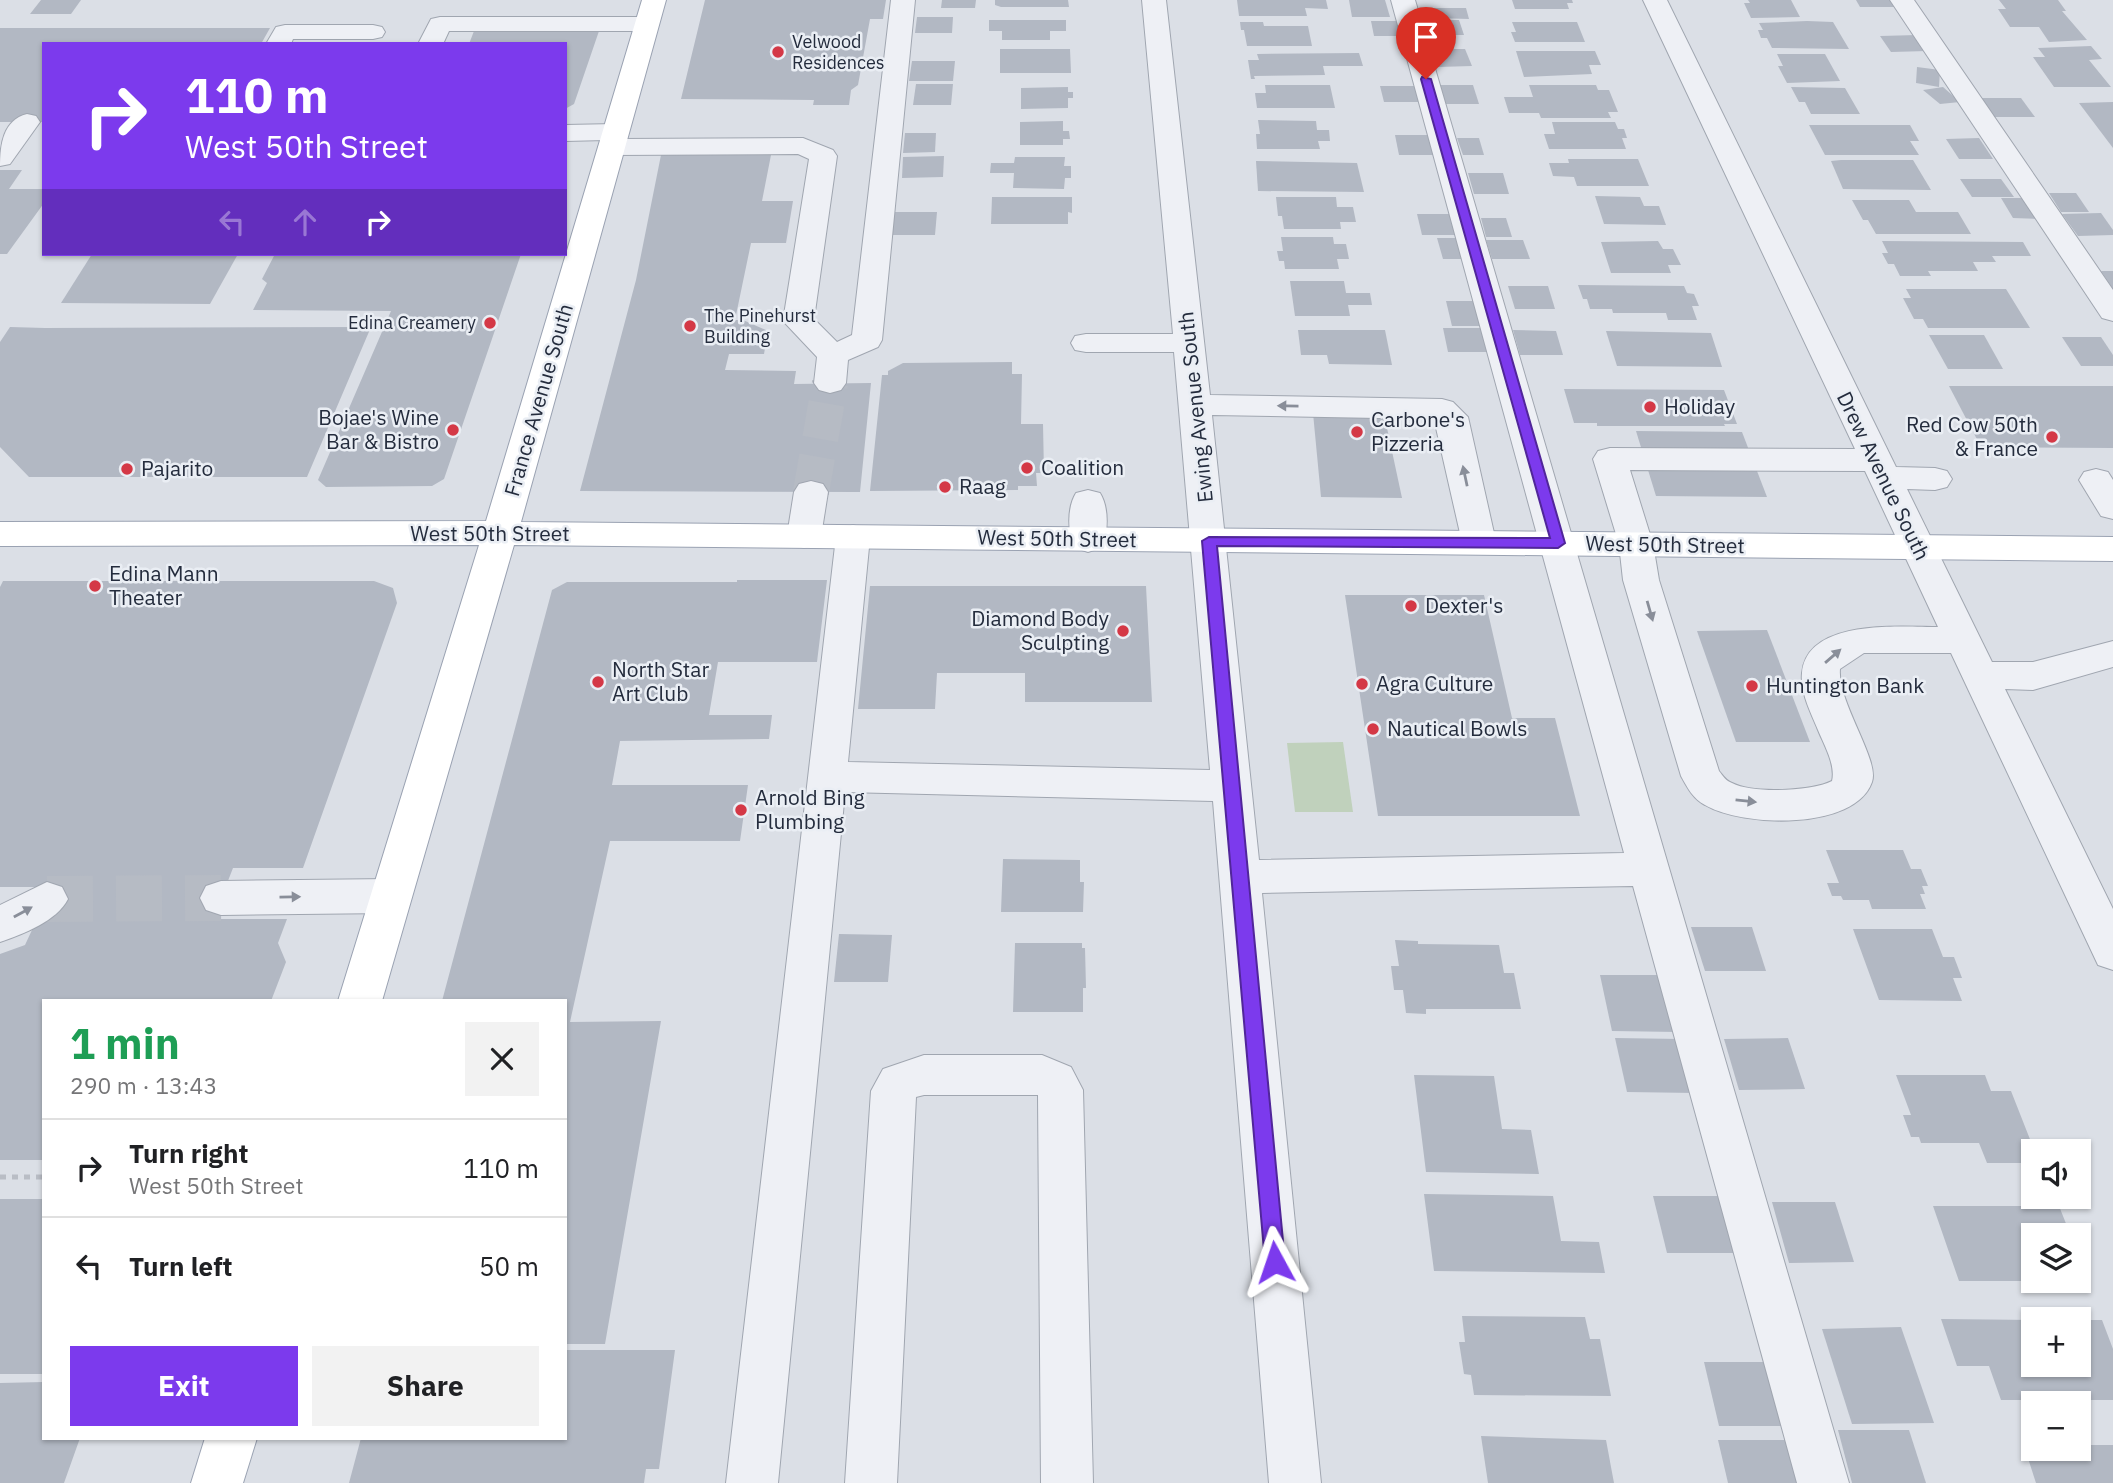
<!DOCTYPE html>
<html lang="en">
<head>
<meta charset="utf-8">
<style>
  :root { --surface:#fff; --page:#f2f2f2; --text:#202124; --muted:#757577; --line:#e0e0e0; --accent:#7c3aed }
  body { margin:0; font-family:"IBM Plex Sans",sans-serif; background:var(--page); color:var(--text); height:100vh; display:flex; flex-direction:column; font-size:26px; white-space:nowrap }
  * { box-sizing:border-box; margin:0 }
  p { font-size:23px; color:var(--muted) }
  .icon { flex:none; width:38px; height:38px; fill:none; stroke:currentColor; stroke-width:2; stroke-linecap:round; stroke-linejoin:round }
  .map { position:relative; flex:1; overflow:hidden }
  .sheet { position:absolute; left:42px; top:999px; width:525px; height:441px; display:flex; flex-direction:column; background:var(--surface); border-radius:0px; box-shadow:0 2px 5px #0004 }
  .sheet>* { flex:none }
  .hud { position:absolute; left:42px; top:42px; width:525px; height:214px; border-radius:0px; box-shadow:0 2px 5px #0004; background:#7c3aed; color:#fff; overflow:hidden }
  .controls { position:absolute; left:2021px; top:1139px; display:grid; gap:14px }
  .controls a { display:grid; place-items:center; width:70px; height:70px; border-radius:0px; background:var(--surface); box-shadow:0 2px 5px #0004; font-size:35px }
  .pin { position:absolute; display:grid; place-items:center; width:60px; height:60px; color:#fff; margin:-72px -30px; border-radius:50% 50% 50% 0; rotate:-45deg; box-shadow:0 0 7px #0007 }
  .pin .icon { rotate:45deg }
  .me { position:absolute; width:77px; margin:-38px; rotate:355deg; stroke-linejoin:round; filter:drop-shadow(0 0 5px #0008) }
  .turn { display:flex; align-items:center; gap:24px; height:147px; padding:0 28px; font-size:32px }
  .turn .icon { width:91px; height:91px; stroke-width:2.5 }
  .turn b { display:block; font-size:49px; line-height:60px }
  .lanes { display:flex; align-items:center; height:66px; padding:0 28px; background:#0003; justify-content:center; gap:35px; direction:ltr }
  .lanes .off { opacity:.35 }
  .round { display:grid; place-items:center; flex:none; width:74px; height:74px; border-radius:0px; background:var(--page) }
  .headline { display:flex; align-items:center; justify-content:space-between; height:119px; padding:0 28px }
  h1 { font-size:42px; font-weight:800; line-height:52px; color:#1e9e55 }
  .action { display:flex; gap:14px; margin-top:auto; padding:14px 28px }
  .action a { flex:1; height:80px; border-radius:0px; background:var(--accent); color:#fff; font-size:28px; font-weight:800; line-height:80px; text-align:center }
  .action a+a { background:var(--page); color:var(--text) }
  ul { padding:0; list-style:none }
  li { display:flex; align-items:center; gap:21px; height:98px; padding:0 28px; border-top:2px solid var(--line) }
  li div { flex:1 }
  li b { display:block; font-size:26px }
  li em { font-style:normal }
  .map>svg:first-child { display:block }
</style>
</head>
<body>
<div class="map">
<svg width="2113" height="1483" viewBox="0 0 2113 1483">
  <rect width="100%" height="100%" fill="#dbdfe6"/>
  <!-- green -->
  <path fill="#c0d1bc" d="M1343,742L1353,812H1295L1287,743Z"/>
  <!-- building -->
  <g fill="#b2b8c3">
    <path d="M41,0H81L71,14H30Z"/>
    <path d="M705,0H886L883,19H870L858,85L851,90L849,105H813L814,100L681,99Z"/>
    <path d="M942,0H976L975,8H941Z"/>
    <path d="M995,0H1068L1069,7H1001L995,5Z"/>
    <path d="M1237,0H1326L1328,9L1305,8L1307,16H1239Z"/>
    <path d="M1349,0H1385L1390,17H1352Z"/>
    <path d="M1512,0H1572L1573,3H1567L1569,9H1515Z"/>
    <path d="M1748,0H1791L1800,17L1751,18L1744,3H1750Z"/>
    <path d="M1856,0H1893L1897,7H1860Z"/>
    <path d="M1999,0H2058L2066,11H2062L2087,40L2049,42L2039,27H2010L1998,9H2006Z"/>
    <path d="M1432,8H1466L1469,19L1435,18Z"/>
    <path d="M917,17H953L952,33H915Z"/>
    <path d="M989,20H1066V31H1050V40H1002V31H989Z"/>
    <path d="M1423,20H1459L1464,35H1428Z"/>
    <path d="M1371,21H1399L1403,36H1374Z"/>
    <path d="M1807,21L1833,22L1849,49L1772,48L1767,38H1761L1758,30H1763L1759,23Z"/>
    <path d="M1240,22H1263L1264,26H1308L1312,46H1247L1244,30H1241Z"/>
    <path d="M1512,22H1577L1585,42H1515L1511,32H1516Z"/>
    <path d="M0,28H270L261,44H44V122H0Z"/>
    <path d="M474,31H599L574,104L565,109V44H469Z"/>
    <path d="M1917,35L1927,51L1891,52L1880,36Z"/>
    <path d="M2091,46L2102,59L2089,60L2111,87H2054L2033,57H2045L2038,48Z"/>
    <path d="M1000,49H1070L1071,73H1000Z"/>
    <path d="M1431,49H1465L1472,66L1438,67Z"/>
    <path d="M1516,51H1595L1601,65H1589L1592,74L1524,77Z"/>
    <path d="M1359,53L1363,66H1323L1325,75L1254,76L1255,79H1251L1248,60H1259L1257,54Z"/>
    <path d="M1777,54H1825L1840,81L1787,83L1778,66H1783Z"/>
    <path d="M912,61H955L953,81H909Z"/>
    <path d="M1917,67L1940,70L1939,87L1916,83Z"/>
    <path d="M916,84H953L951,105H913Z"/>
    <path d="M1265,85H1330L1335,108H1257L1255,93H1266Z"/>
    <path d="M1439,85H1473L1479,104H1444Z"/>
    <path d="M1529,85H1596L1598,90H1609L1618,112H1608L1611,118H1541L1539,113H1509L1504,97H1533Z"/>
    <path d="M1380,86H1417L1421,102H1384Z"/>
    <path d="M1068,87V92H1073V98H1068V108L1021,109V88Z"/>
    <path d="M1791,87L1845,88L1860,114H1811L1805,102H1799Z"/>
    <path d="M1943,87L1960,102L1940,104L1923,90Z"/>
    <path d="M1981,98H2021L2035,117H1994Z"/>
    <path d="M2113,102V148L2079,103Z"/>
    <path d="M1258,120L1316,121L1317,130H1329L1330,141H1318L1320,149H1257L1256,134H1260Z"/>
    <path d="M1063,121V131H1069L1070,139H1063V145H1020V122Z"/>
    <path d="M1552,122H1615L1618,129H1624L1627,138H1622L1626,149H1549L1544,134H1555Z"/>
    <path d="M1809,125H1910L1919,141H1910L1919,155H1825Z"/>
    <path d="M905,133H936L935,152L903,153Z"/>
    <path d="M1395,135H1433L1438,155H1399Z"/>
    <path d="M1457,138H1479L1484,155H1463Z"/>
    <path d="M1979,138L1993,159H1959L1946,139Z"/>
    <path d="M661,155H771L762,201H793L786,243H751L735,320H743L768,331L764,354H729L725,370L796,371L794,384L871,383L860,492L580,491L636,280Z"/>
    <path d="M944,156L943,177L902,178L903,157Z"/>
    <path d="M1015,157H1065L1064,166H1071V178H1065L1064,189L1013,188L1014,173H990L991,163H1014Z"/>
    <path d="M1568,159H1638L1649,186H1577L1574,177L1553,176L1549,163H1569Z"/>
    <path d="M1841,160H1913L1931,190L1843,189L1831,161Z"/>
    <path d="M1256,161L1357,163L1364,192L1258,191Z"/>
    <path d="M0,170H22L9,189H44V203L7,254H0Z"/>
    <path d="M1468,173H1503L1509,194H1474Z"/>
    <path d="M1960,179H2001L2014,197H1972Z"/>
    <path d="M2049,193H2076L2089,212H2061Z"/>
    <path d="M1595,196L1640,197L1644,206H1659L1666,225L1604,224Z"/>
    <path d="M992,197H1072V213L1068,212V224H991Z"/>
    <path d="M1276,197H1336L1337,207H1353L1356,222H1340L1341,229H1284L1282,216H1278Z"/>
    <path d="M2001,198H2029L2042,219L2013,218Z"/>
    <path d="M1852,200H1909L1916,212H1958L1971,234H1876L1868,220H1863Z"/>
    <path d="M894,212H937L935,235H892Z"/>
    <path d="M2101,213L2113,230V235L2078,236L2062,214Z"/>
    <path d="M1417,214H1452L1457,235H1422Z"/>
    <path d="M1481,218H1506L1512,237H1486Z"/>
    <path d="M1281,237H1333L1334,244H1346L1349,259H1337L1339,269H1285L1284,261H1279L1277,251H1283Z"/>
    <path d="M1437,238H1460L1467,259H1443Z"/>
    <path d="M1486,240H1523L1530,259H1492Z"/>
    <path d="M1658,241L1663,249H1673L1681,265H1668L1671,273H1611L1601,242Z"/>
    <path d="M1882,241L2023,242L2031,256H1992L1996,262H1973L1978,271H1928L1931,276H1900L1894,264H1888L1882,253H1888Z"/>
    <path d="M92,254H238L210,304L61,303Z"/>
    <path d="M275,254H521L444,479L432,486L326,487L318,480L391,311L253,310L267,283L262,279Z"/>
    <path d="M2101,271H2113V289Z"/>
    <path d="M1290,281H1344L1346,293H1370L1372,305H1348L1350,316H1295Z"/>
    <path d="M1578,285L1684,286L1687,293L1694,294L1699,306H1692L1697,320H1668L1666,313H1613L1612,309H1590L1587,299H1583Z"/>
    <path d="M1508,286H1548L1555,309H1515Z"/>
    <path d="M1906,289H2006L2030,328H1928L1923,319H1914L1903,298H1911Z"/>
    <path d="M1446,301H1475L1482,326H1452Z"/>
    <path d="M10,327L45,328L371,327L307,477H29L0,447V342Z"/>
    <path d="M1443,328H1488L1494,352H1448Z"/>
    <path d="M1298,330H1385L1392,365L1329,364L1327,355H1301Z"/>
    <path d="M1513,330L1556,331L1563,355H1520Z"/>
    <path d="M1606,331L1711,333L1722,367L1617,366Z"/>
    <path d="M1929,335H1984L2003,369H1948Z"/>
    <path d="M2062,337H2101L2113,355V366H2081Z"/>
    <path d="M1012,362V374H1022L1021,424H1043L1044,473H1036L1037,486H1018V490L870,491L882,375H888V371L903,363Z"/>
    <path d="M1949,386H2113V448L1981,447Z"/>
    <path d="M1564,389L1724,390L1737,424H1724L1725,426H1597V423H1574Z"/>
    <path d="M1313,413L1384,414L1402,498L1321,497Z"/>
    <path d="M1636,431L1742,432L1767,497L1656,496Z"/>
    <path d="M737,580H827L817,662H718L709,715H772L769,739L620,741L612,785H748L740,841H610L570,1022L661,1021L605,1344H565V1001H442L552,590L567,582H737Z"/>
    <path d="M3,581H374L393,588L397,603L303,868H233L213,919H287L278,943L286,962L271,1001H44V1160H0V954L25,945L52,887H0V587Z"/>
    <path d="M870,586H1146L1152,702H1025V673H937L935,709H858Z"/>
    <path d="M1345,595H1484L1512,718H1555L1580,816H1378Z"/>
    <path d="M1767,630L1810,742H1736L1697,631Z"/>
    <path d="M1826,850H1903L1911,869H1921L1928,886H1922L1925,894H1920L1926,909H1872L1869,900H1843L1841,896H1832L1827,883H1839Z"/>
    <path d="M1003,859L1080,860V882H1084L1083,912H1001Z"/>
    <path d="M1691,927H1752L1766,971H1705Z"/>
    <path d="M1853,929H1932L1943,957H1954L1962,978H1953L1962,1001L1879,1000Z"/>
    <path d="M839,934L892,935L888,982H834Z"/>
    <path d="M1395,940L1418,941V944L1499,945L1504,973H1514L1521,1009H1426V1014L1406,1013L1403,990H1394L1391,966H1399Z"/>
    <path d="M1015,943H1082V948H1085L1086,988H1083V1012H1013Z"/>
    <path d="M1600,975H1664L1678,1032L1612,1031Z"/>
    <path d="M1615,1038L1681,1039L1695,1093L1627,1092Z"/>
    <path d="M1788,1038L1805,1089L1739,1090L1724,1039Z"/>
    <path d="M1414,1075L1494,1076L1502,1129L1531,1130L1539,1174L1426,1172Z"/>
    <path d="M1896,1075H1985L1991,1091H2011L2035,1152L2034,1163H1987L1979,1143H1921L1919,1137H1911L1903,1115H1911Z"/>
    <path d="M1424,1194L1553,1196L1561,1241L1599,1242L1605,1273L1434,1271Z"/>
    <path d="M1653,1196H1724L1739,1253H1667Z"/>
    <rect x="0" y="1199" width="44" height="175"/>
    <path d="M1772,1202H1835L1854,1262L1789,1263Z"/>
    <path d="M1933,1206H2059L2071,1236H2034V1281H1959Z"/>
    <path d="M1462,1316L1585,1317L1590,1339H1600L1611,1396L1474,1395L1471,1375L1464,1374L1459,1342H1465Z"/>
    <path d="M1941,1319L2034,1320V1365H2079V1320H2102L2113,1349V1400H2001L1989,1366H1957Z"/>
    <path d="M1901,1327L1934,1423L1852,1424L1822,1329Z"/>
    <path d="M565,1350H675L659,1469H646L644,1483H349L361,1438H565Z"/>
    <path d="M1704,1362H1773L1790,1426H1719Z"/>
    <path d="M44,1382V1438H80L64,1483H0V1383Z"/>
    <path d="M1838,1430H1909L1926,1483H1852Z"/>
    <path d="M1481,1436L1606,1440L1614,1483H1488Z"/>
    <path d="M1718,1440H1787L1799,1483H1728Z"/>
    <path d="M2023,1443L2034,1444V1449H2079V1445H2113V1483H2036Z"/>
  </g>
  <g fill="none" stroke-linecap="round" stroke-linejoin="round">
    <!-- minor-tunnel-far1 -->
    <path stroke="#b6bbc4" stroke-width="36" stroke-dasharray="36 18" stroke-linecap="butt" d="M811,492L830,383"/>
    <!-- minor-tunnel -->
    <path stroke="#b6bbc4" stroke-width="46" stroke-dasharray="46 23" stroke-linecap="butt" d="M47,899L221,898"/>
    <!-- minor casing -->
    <g stroke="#a0a6b0" stroke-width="2">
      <g id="minor">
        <path d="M891,0H915L882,340L878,347L848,360L846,383L841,390L830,393L819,390L814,383L817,357L783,321L809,159L798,154L612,155L602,153L598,147L606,140L565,141V125L616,124L626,126L629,132L621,139L803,138L833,150L837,156L814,319L837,342L852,335Z"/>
        <path d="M1142,0H1166L1210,395L1442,399L1453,402L1468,417L1496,542L1491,550L1479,554L1467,550L1462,542L1434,419L1212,415L1259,860L1624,853L1391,0H1415L1849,1483H1797L1633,886L1262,893L1321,1483H1269L1213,801L845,792L778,1483H726L836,537L841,529L853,525L865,529L870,537L848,762L1210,770L1174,352H1086L1075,350L1071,343L1075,336L1086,334H1173Z"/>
        <path d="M1643,0H1667L1896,467L1935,468L1947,471L1952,479L1947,487L1935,490L1907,489L1992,662H2033L2113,641V667L2033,690L2005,689L2113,909V970L2098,965L1951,653H1864L1840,669C1837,702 1880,760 1872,782C1855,831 1742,827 1705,805C1693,799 1687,787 1681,776L1623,580L1619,544L1593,459L1598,451L1610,448L1855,449ZM1630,470L1865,471L1938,627C1901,627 1807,618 1802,673C1800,692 1811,713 1818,730C1824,745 1836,765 1832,781C1812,791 1753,794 1732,783C1726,781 1723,776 1719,771L1659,580L1653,544Z"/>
        <path d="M1890,0H1914L2113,290V321L2102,318Z"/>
        <path d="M440,17H647L656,19L659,24L656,29L647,31H449L443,44H418L431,19Z"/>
        <path d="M285,25H373L382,27L385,32L382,37L373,39H293L291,44H266L276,27Z"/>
        <path d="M27,114L36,116L40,122L10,164L0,166C0,145 3,120 27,114Z"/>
        <path d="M2096,469L2108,472L2113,480V519L2101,516L2079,480L2084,472Z"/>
        <path d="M811,481L823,484L828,492L821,536L816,544L804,548L792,544L787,536L794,492L799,484Z"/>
        <path d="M1088,490L1100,493C1109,507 1109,535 1100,548L1088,552L1076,548C1067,535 1067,507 1076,493Z"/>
        <path d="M391,879L406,884L412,896L406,908L391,913L221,915L206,910L200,898L206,886L221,881Z"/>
        <path d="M47,882L62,887L68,899C57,921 23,934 0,942V905Z"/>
        <path d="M924,1055H1042L1071,1067L1083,1090L1093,1483H1041L1038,1095H924L916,1097L897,1483H845L871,1091L883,1069Z"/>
      </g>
    </g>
    <!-- major casing -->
    <g stroke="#9aa2b2" stroke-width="2">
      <g id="major">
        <path d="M642,0H666L521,522L2113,537V561L514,545L382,1001H338L479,545L0,546V522L486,521Z"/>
        <path d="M205,1438H257L243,1483H191Z"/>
      </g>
    </g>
    <!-- path -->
    <path stroke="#b9bdc5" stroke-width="5" stroke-dasharray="6 6" stroke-linecap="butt" d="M0,1177H44"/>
    <!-- minor -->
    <use href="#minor" fill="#eef0f5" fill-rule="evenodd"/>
    <!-- major -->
    <use href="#major" fill="#fff" fill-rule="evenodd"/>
  </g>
  <!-- one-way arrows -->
  <defs><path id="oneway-solid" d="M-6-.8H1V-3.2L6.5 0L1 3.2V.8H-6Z" transform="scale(1.75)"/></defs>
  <g fill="#898e99">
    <use href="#oneway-solid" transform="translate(1288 406) rotate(-179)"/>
    <use href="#oneway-solid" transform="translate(1465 476) rotate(-102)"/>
    <use href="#oneway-solid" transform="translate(1650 611) rotate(74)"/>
    <use href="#oneway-solid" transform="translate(1833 656) rotate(-41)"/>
    <use href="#oneway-solid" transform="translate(1746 801) rotate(6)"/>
    <use href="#oneway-solid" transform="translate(290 897) rotate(-1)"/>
    <use href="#oneway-solid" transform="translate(23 912) rotate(-29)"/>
  </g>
  <!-- route -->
  <path fill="#7c3aed" stroke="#51269a" stroke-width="2" d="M1422,77L1431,79L1565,543L1558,548L1217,546L1285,1262L1282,1269L1275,1272L1268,1269L1265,1262L1202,541L1209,537L1550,538L1421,79Z"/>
  <!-- markers -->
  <g fill="#d43846" stroke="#eaeef4" stroke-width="2.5">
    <circle cx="778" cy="52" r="7"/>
    <circle cx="490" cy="323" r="7"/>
    <circle cx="690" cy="326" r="7"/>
    <circle cx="1650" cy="407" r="7"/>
    <circle cx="453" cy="430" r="7"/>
    <circle cx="1357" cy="432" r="7"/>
    <circle cx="2052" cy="437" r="7"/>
    <circle cx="1027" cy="468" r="7"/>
    <circle cx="127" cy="469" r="7"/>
    <circle cx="945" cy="487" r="7"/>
    <circle cx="95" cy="586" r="7"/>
    <circle cx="1411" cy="606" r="7"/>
    <circle cx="1123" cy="631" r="7"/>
    <circle cx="598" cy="682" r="7"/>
    <circle cx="1362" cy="684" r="7"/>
    <circle cx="1752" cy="686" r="7"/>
    <circle cx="1373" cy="729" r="7"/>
    <circle cx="741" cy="810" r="7"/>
  </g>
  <g text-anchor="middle" stroke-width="5" stroke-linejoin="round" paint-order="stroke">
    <!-- far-poi labels -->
    <g font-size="18" fill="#242c3d" stroke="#eaeef4" text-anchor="start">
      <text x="792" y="48">Velwood<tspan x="792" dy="21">Residences</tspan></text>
      <text x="704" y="322">The Pinehurst<tspan x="704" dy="21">Building</tspan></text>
      <text x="476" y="329" text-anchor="end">Edina Creamery</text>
    </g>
    <!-- street labels -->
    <g font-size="21" fill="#242c3d" stroke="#eaeef4">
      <text transform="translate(539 400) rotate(-74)" y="7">France Avenue South</text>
      <text transform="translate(1196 407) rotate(-96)" y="7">Ewing Avenue South</text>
      <text transform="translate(1883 476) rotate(64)" y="7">Drew Avenue South</text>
      <text x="490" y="541">West 50th Street</text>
      <text transform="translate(1057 539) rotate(1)" y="7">West 50th Street</text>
      <text transform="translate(1665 545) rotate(1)" y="7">West 50th Street</text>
    </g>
    <!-- poi labels -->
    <g font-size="21" fill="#242c3d" stroke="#eaeef4" text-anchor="start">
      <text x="1664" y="414">Holiday</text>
      <text x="439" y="425" text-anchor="end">Bojae's Wine<tspan x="439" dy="24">Bar &amp; Bistro</tspan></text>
      <text x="1371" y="427">Carbone's<tspan x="1371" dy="24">Pizzeria</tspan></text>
      <text x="2038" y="432" text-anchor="end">Red Cow 50th<tspan x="2038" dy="24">&amp; France</tspan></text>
      <text x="1041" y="475">Coalition</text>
      <text x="141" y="476">Pajarito</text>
      <text x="959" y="494">Raag</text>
      <text x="109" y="581">Edina Mann<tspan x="109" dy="24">Theater</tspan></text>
      <text x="1425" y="613">Dexter's</text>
      <text x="1109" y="626" text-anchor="end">Diamond Body<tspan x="1109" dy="24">Sculpting</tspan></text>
      <text x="612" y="677">North Star<tspan x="612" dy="24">Art Club</tspan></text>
      <text x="1376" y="691">Agra Culture</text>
      <text x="1766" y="693">Huntington Bank</text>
      <text x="1387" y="736">Nautical Bowls</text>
      <text x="755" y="805">Arnold Bing<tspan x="755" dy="24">Plumbing</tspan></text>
    </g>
  </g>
</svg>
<div class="controls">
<a><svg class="icon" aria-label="sound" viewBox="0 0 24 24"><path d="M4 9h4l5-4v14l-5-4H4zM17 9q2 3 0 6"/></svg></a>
<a><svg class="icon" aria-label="layers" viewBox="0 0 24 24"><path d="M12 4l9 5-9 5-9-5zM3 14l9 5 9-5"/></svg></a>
<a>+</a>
<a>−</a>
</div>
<div class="pin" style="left:1426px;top:79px;background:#d93025"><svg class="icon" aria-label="arrive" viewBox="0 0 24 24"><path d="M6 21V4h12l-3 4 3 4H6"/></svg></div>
<svg class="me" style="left:1275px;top:1262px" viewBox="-20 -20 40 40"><path d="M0-17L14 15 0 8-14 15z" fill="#7c3aed" stroke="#fff" stroke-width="4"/></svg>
<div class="hud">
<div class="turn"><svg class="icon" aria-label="right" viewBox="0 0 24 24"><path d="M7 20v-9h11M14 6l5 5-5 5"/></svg><div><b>110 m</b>West 50th Street</div></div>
<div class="lanes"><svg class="icon off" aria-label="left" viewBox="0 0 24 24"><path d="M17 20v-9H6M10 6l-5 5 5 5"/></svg><svg class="icon off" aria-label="ahead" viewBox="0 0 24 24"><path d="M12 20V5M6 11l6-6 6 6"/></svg><svg class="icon" aria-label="right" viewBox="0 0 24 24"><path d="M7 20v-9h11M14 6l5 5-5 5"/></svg></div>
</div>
<section class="sheet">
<div class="headline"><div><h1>1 min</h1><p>290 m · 13:43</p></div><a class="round"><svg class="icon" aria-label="close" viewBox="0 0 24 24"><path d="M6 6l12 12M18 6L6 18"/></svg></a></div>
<ul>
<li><svg class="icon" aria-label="right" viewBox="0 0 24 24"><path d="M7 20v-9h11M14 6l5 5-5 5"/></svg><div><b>Turn right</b><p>West 50th Street</p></div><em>110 m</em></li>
<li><svg class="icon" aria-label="left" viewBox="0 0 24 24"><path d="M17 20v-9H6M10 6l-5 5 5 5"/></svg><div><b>Turn left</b></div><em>50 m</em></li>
</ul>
<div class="action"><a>Exit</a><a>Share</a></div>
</section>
</div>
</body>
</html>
